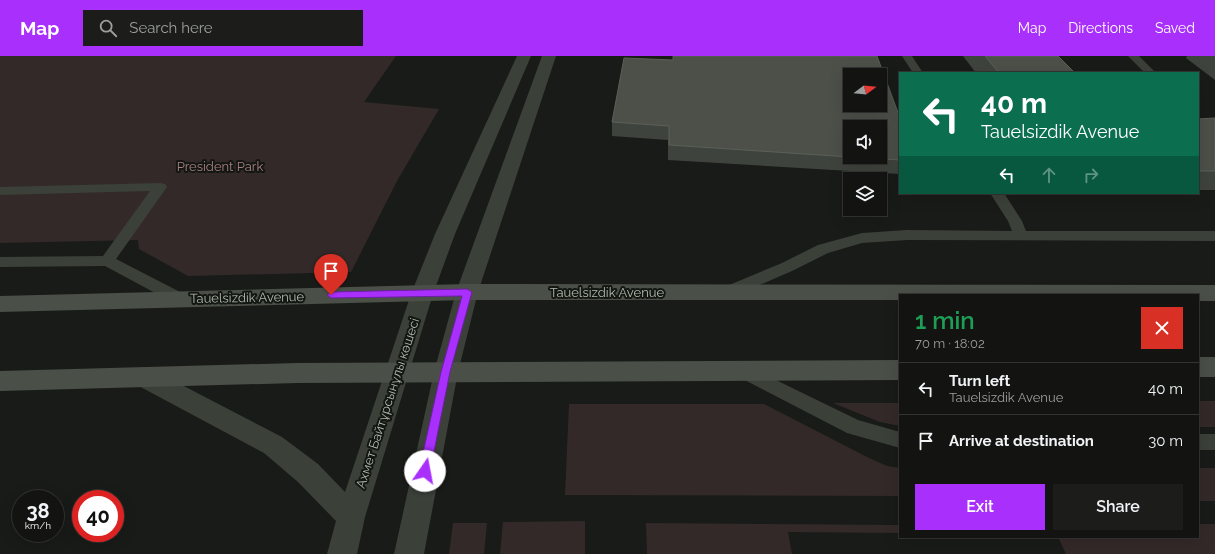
<!DOCTYPE html>
<html lang="en">
<head>
<meta charset="utf-8">
<style>
  :root { --surface:#131412; --page:#1c1d1b; --text:#f1f3f6; --muted:#9d9e9f; --line:#323332; --accent:#a92ffc }
  body { margin:0; font-family:Raleway,sans-serif; background:var(--page); color:var(--text); height:100vh; display:flex; flex-direction:column; font-size:15px; white-space:nowrap }
  * { box-sizing:border-box; margin:0 }
  p { font-size:13px; color:var(--muted) }
  .icon { flex:none; width:22px; height:22px; fill:none; stroke:currentColor; stroke-width:2; stroke-linecap:round; stroke-linejoin:round }
  .map { position:relative; flex:1; overflow:hidden }
  .details { position:absolute; left:899px; top:238px; width:300px; height:244px; display:flex; flex-direction:column; background:var(--surface); border-radius:0px; box-shadow:0 4px 16px #0002,0 0 0 1px var(--line) }
  .details>* { flex:none }
  .hud { position:absolute; left:899px; top:16px; width:300px; height:122px; border-radius:0px; box-shadow:0 4px 16px #0002,0 0 0 1px var(--line); background:#0b6e4f; color:#fff; overflow:hidden }
  .needle { width:26px; rotate:74deg }
  .fabs { position:absolute; left:843px; top:12px; display:grid; gap:8px }
  .fabs a { display:grid; place-items:center; width:44px; height:44px; border-radius:0px; background:var(--surface); box-shadow:0 4px 16px #0002,0 0 0 1px var(--line); font-size:20px }
  .speed { position:absolute; left:12px; top:434px; display:flex; gap:8px; font-size:20px; font-weight:700; text-align:center }
  .speed>* { display:grid; place-content:center; width:52px; height:52px; border-radius:50%; background:var(--surface); box-shadow:0 4px 16px #0002,0 0 0 1px var(--line); line-height:1 }
  .speed small { font-size:10px; font-weight:400 }
  .speed .limit { border:6px solid #d22; background:#fff; color:#111 }
  .pin { position:absolute; display:grid; place-items:center; width:34px; height:34px; color:#fff; margin:-41px -17px; border-radius:50% 50% 50% 0; rotate:-45deg; box-shadow:0 0 4px #0007 }
  .pin .icon { rotate:45deg }
  .me { position:absolute; width:44px; margin:-22px; rotate:12deg; stroke-linejoin:round; filter:drop-shadow(0 0 3px #0008) }
  .turn { display:flex; align-items:center; gap:14px; height:84px; padding:0 16px; font-size:18px }
  .turn .icon { width:52px; height:52px; stroke-width:2.5 }
  .turn b { display:block; font-size:28px; line-height:34px }
  .lanes { display:flex; align-items:center; height:38px; padding:0 16px; background:#0003; justify-content:center; gap:20px; direction:ltr }
  .lanes .off { opacity:.35 }
  .round { display:grid; place-items:center; flex:none; width:42px; height:42px; border-radius:0px; background:var(--page) }
  .head { display:flex; align-items:center; justify-content:space-between; height:68px; padding:0 16px }
  h1 { font-size:24px; font-weight:600; line-height:30px; color:#1e9e55 }
  .button { display:flex; gap:8px; margin-top:auto; padding:8px 16px }
  .button a { flex:1; height:46px; border-radius:0px; background:var(--accent); color:#fff; font-size:16px; font-weight:600; line-height:46px; text-align:center }
  .button a+a { background:var(--page); color:var(--text) }
  ul { padding:0; list-style:none }
  li { display:flex; align-items:center; gap:12px; height:52px; padding:0 16px; border-top:1px solid var(--line) }
  li div { flex:1 }
  li b { display:block; font-size:15px }
  li em { font-style:normal }
  header { display:flex; align-items:center; gap:24px; box-sizing:border-box; height:56px; padding:0 20px; background:var(--accent); color:#fff }
  header strong { font-size:19px }
  nav { display:flex; gap:22px; margin-inline-start:auto; font-size:14px }
  .search { width:280px; height:36px; background:var(--page); display:flex; align-items:center; gap:10px; box-sizing:border-box; padding:0 14px; border-radius:0px; color:var(--muted); font-size:15px }
  .map>svg:first-child { display:block }
</style>
</head>
<body>
<header>
<strong>Map</strong>
<div class="search"><svg class="icon" aria-label="search" viewBox="0 0 24 24"><circle cx="10" cy="10" r="6"/><path d="M15 15l6 6"/></svg>Search here</div>
<nav><a>Map</a><a>Directions</a><a>Saved</a></nav>
</header>
<div class="map">
<svg width="1215" height="498" viewBox="0 0 1215 498">
  <rect width="100%" height="100%" fill="#191b18"/>
  <!-- green -->
  <g fill="#332928">
    <path d="M0,0H396L364,46L439,53L397,125L351,216L188,220L139,193L138,184L0,187Z"/>
    <rect x="1198" y="345" width="17" height="26"/>
    <path d="M833,347H900V370L880,366Z"/>
    <path d="M569,348H764L869,402L887,410L900,412V440L565,439Z"/>
    <rect x="1198" y="412" width="17" height="33"/>
    <path d="M585,465V498H500L503,466Z"/>
    <path d="M453,467H487L484,498H449Z"/>
    <path d="M646,467L900,469V477L788,476L792,498H647Z"/>
    <path d="M1198,468H1215V498H1066L1058,481H1198Z"/>
  </g>
  <g fill="none" stroke-linecap="round" stroke-linejoin="round">
    <!-- service -->
    <g fill="#3b4039" fill-rule="evenodd">
      <path d="M902,0H912L923,17H913Z"/>
      <path d="M1128,0H1139L1156,17H1145Z"/>
      <path d="M160,127L165,128L167,131L116,203L184,238L186,242L184,246L178,248L172,246L105,210L0,211V201L103,200L150,135L0,139V131Z"/>
      <path d="M990,137H1004L1022,165L1026,175H1215V185L907,184L862,187L828,197L792,215L734,240L728,242L722,240L720,236L722,232L782,207L818,189L862,177L907,174L1012,175L1008,165Z"/>
      <path d="M743,308L858,364L900,376V392L847,377L737,320L734,315L737,310Z"/>
      <rect x="1198" y="378" width="17" height="16"/>
    </g>
    <!-- tertiary -->
    <g fill="#3b4039" fill-rule="evenodd">
      <path d="M517,0H531L455,178L433,238L365,461L357,498H327L336,465L298,426L264,397L135,328L132,321L135,314L144,311L153,314L282,381L318,408L345,436L411,238L435,178Z"/>
      <path d="M542,0H556L478,236L458,316L424,498H394L434,316L456,236Z"/>
    </g>
    <!-- secondary -->
    <g fill="#4a5047" fill-rule="evenodd">
      <path d="M467,228L1215,229V245H1198V239H900V244H467L0,256V240Z"/>
      <rect x="1198" y="301" width="17" height="20"/>
      <path d="M900,304V324L297,327L0,335V315L297,307Z"/>
    </g>
  </g>
  <!-- wall -->
  <g fill="#3f433d" fill-rule="evenodd">
    <path d="M963,0H1058L1075,17H976Z"/>
    <path d="M1187,0H1215V24L1186,2Z"/>
    <path d="M900,62V118L668,104V84L612,80V66ZM850,71L880,101H850Z"/>
    <path d="M1215,62V134H1198V63Z"/>
  </g>
  <!-- building -->
  <g fill="#4c5049" stroke="#5b6158" fill-rule="evenodd">
    <path d="M673,0H877L900,62V104L855,101H880V71H850V101L669,89V70L612,66L624,2L673,4ZM850,19H880V49H850Z"/>
    <path d="M985,0H1058L1075,17H999Z"/>
    <path d="M1215,62V115H1198V63Z"/>
  </g>
  <!-- route -->
  <path fill="#a92ffc" stroke="#6e1fa4" d="M467,233L472,236L450,316L430,415L429,419L425,420L421,419L419,415L441,316L462,240L331,242L327,239L331,236Z"/>
  <g text-anchor="middle" stroke-width="4" stroke-linejoin="round" paint-order="stroke">
    <!-- park labels -->
    <g font-size="13" fill="#a78080" stroke="#131613">
      <text x="220" y="115">President Park</text>
    </g>
    <!-- street labels -->
    <g font-size="13" fill="#b0bbaa" stroke="#131613">
      <text x="607" y="241">Tauelsizdik Avenue</text>
      <text transform="translate(247 241) rotate(-1)" y="5">Tauelsizdik Avenue</text>
      <text transform="translate(387 347) rotate(-72)" y="5">Ахмет Байтұрсынұлы көшесі</text>
    </g>
  </g>
</svg>
<div class="fabs">
<a><svg class="needle" viewBox="-14 -14 28 28"><path d="M0-13l5 13h-10z" fill="#e53935"/><path d="M0 13l5-13h-10z" fill="#9d9e9f"/></svg></a>
<a><svg class="icon" aria-label="sound" viewBox="0 0 24 24"><path d="M4 9h4l5-4v14l-5-4H4zM17 9q2 3 0 6"/></svg></a>
<a><svg class="icon" aria-label="layers" viewBox="0 0 24 24"><path d="M12 4l9 5-9 5-9-5zM3 14l9 5 9-5"/></svg></a>
</div>
<div class="speed"><div>38<small>km/h</small></div><div class="limit">40</div></div>
<div class="pin" style="left:331px;top:239px;background:#d93025"><svg class="icon" aria-label="arrive" viewBox="0 0 24 24"><path d="M6 21V4h12l-3 4 3 4H6"/></svg></div>
<svg class="me" style="left:425px;top:415px" viewBox="-20 -20 40 40"><circle r="19" fill="#fff"/><path d="M0-13L10 11 0 6-10 11z" fill="#a92ffc"/></svg>
<div class="hud">
<div class="turn"><svg class="icon" aria-label="left" viewBox="0 0 24 24"><path d="M17 20v-9H6M10 6l-5 5 5 5"/></svg><div><b>40 m</b>Tauelsizdik Avenue</div></div>
<div class="lanes"><svg class="icon" aria-label="left" viewBox="0 0 24 24"><path d="M17 20v-9H6M10 6l-5 5 5 5"/></svg><svg class="icon off" aria-label="ahead" viewBox="0 0 24 24"><path d="M12 20V5M6 11l6-6 6 6"/></svg><svg class="icon off" aria-label="right" viewBox="0 0 24 24"><path d="M7 20v-9h11M14 6l5 5-5 5"/></svg></div>
</div>
<section class="details">
<div class="head"><div><h1>1 min</h1><p>70 m · 18:02</p></div><a class="round" style="background:#d93025;color:#fff"><svg class="icon" aria-label="close" viewBox="0 0 24 24"><path d="M6 6l12 12M18 6L6 18"/></svg></a></div>
<ul>
<li><svg class="icon" aria-label="left" viewBox="0 0 24 24"><path d="M17 20v-9H6M10 6l-5 5 5 5"/></svg><div><b>Turn left</b><p>Tauelsizdik Avenue</p></div><em>40 m</em></li>
<li><svg class="icon" aria-label="arrive" viewBox="0 0 24 24"><path d="M6 21V4h12l-3 4 3 4H6"/></svg><div><b>Arrive at destination</b></div><em>30 m</em></li>
</ul>
<div class="button"><a>Exit</a><a>Share</a></div>
</section>
</div>
</body>
</html>
